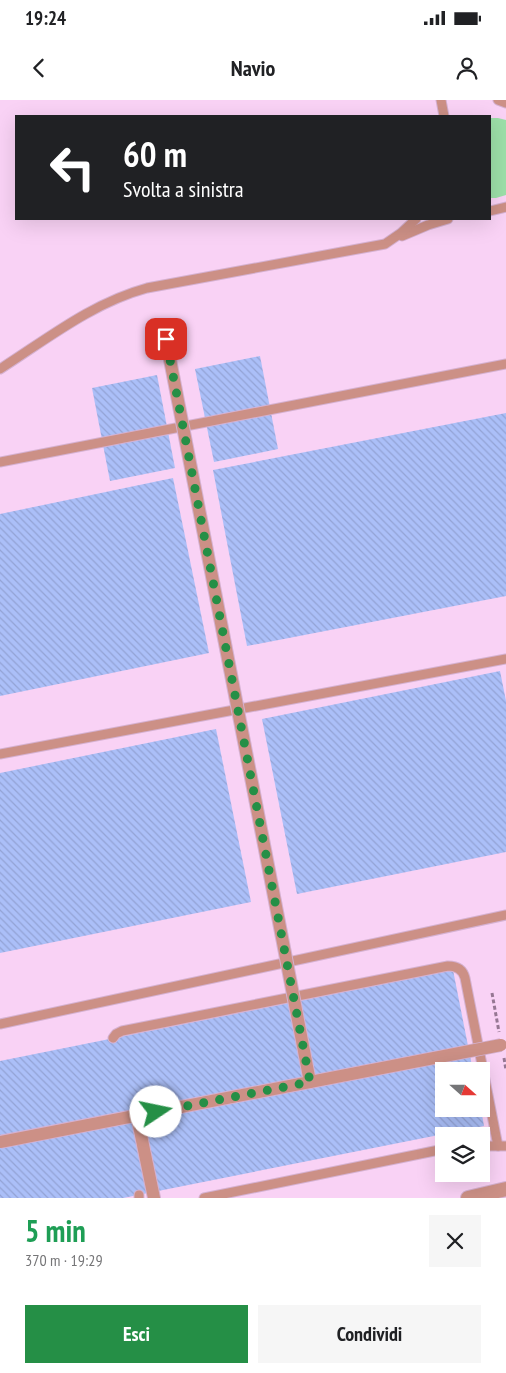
<!DOCTYPE html>
<html lang="it">
<head>
<meta charset="utf-8">
<style>
  :root { --surface:#fff; --page:#f6f6f6; --text:#202124; --muted:#757577; --accent:#258f46 }
  body { margin:0; font-family:"PT Sans Narrow",sans-serif; background:var(--page); color:var(--text); height:100vh; display:flex; flex-direction:column; font-size:19px; white-space:nowrap }
  * { box-sizing:border-box; margin:0 }
  p { font-size:16px; color:var(--muted) }
  .icon { flex:none; width:28px; height:28px; fill:none; stroke:currentColor; stroke-width:2; stroke-linecap:round; stroke-linejoin:round }
  .map { position:relative; height:1098px; overflow:hidden }
  .details { display:flex; flex-direction:column; background:var(--surface); flex:1 }
  .details>* { flex:none }
  .top-card { position:absolute; left:15px; top:15px; width:476px; height:105px; border-radius:0px; box-shadow:0 5px 20px #0002; background:#202124; color:#fff; overflow:hidden }
  .needle { width:32px; rotate:111deg }
  .fabs { position:absolute; left:435px; top:962px; display:grid; gap:10px }
  .fabs a { display:grid; place-items:center; width:55px; height:55px; border-radius:0px; background:var(--surface); box-shadow:0 5px 20px #0002; font-size:25px }
  .pin { position:absolute; display:grid; place-items:center; width:42px; height:42px; color:#fff; margin:-21px; border-radius:10px; box-shadow:0 2px 8px #0006 }
  .me { position:absolute; width:55px; margin:-28px; rotate:79deg; stroke-linejoin:round; filter:drop-shadow(0 0 4px #0008) }
  .turn { display:flex; align-items:center; gap:18px; height:105px; padding:0 25px; font-size:22px }
  .turn .icon { width:65px; height:65px; stroke-width:2.5 }
  .turn b { display:block; font-size:35px; line-height:42px }
  .round { display:grid; place-items:center; flex:none; width:52px; height:52px; border-radius:0px; background:var(--page) }
  .summary { display:flex; align-items:center; justify-content:space-between; height:85px; padding:0 25px }
  h1 { font-size:30px; font-weight:600; line-height:38px; color:#1e9e55 }
  .cta { display:flex; gap:10px; margin-top:auto; padding:10px 25px }
  .cta a { flex:1; height:58px; border-radius:0px; background:var(--accent); color:#fff; font-size:20px; font-weight:600; line-height:58px; text-align:center }
  .cta a+a { background:var(--page); color:var(--text) }
  .status { display:flex; justify-content:space-between; align-items:center; height:35px; padding:0 25px; background:var(--surface); direction:ltr }
  .status svg { height:14px; fill:currentColor }
  header { display:flex; justify-content:space-between; align-items:center; height:65px; padding:0 25px; background:var(--surface); font-size:22px; font-weight:600 }
  .map>svg:first-child { display:block }
</style>
</head>
<body>
<div class="status"><b>19:24</b><svg viewBox="0 0 49 12"><path d="M0 12V9h3v3zM5 12V6h3v6zM10 12V3h3v9zM15 12V0h3v12zM26 1h20v11H26zM47 4h2v5h-2z"/></svg></div>
<header><svg class="icon" aria-label="back" viewBox="0 0 24 24"><path d="M15 5l-7 7 7 7"/></svg>Navio<svg class="icon" aria-label="person" viewBox="0 0 24 24"><circle cx="12" cy="8" r="4"/><path d="M4 21q1-7 8-7t8 7"/></svg></header>
<div class="map">
<svg width="506" height="1098" viewBox="0 0 506 1098">
  <defs>
    <pattern id="building-back-hatch" width="6" height="6" patternUnits="userSpaceOnUse" patternTransform="scale(1.25)"><rect width="6" height="6" fill="#abbff8"/><path d="M-1 5l2 2M0 0l6 6M5-1l2 2" fill="none" stroke="#93a3d5"/></pattern>
  </defs>
  <rect width="100%" height="100%" fill="#f9d2f5"/>
  <!-- grass -->
  <path fill="#9cdfa8" d="M490,18H498L506,20V95L496,98H490Z"/>
  <!-- building -->
  <g fill="url(#building-back-hatch)">
    <path d="M260,256L278,349L214,362L195,269Z"/>
    <path d="M157,275L175,368L110,381L92,288Z"/>
    <path d="M506,313V496L247,546L213,370Z"/>
    <path d="M173,378L209,553L0,596V414Z"/>
    <path d="M500,571L506,601V752L297,794L262,619Z"/>
    <path d="M216,629L251,802L0,853V673Z"/>
    <path d="M453,870L473,971H444V1009H481L484,1026L123,1098H0V961Z"/>
  </g>
  <g fill="none" stroke-linecap="round" stroke-linejoin="round">
    <!-- service casing -->
    <g stroke="#d5b1d1" stroke-width="11">
      <g id="service">
        <path d="M441,0L444,16"/>
        <path d="M498,0L506,3"/>
        <path d="M490,111L506,107"/>
        <path d="M402,136L428,125L448,119"/>
        <path d="M0,269C47,239 92,203 147,188L385,144L401,133L416,119"/>
        <path d="M0,362L506,264"/>
        <path d="M0,654L506,559"/>
        <path d="M0,924L506,815"/>
        <path d="M113,938L116,934L122,931L448,866C457,866 463,870 465,878L498,1046"/>
        <path d="M481,1046H506"/>
        <path d="M139,1095V1098"/>
        <path d="M204,1098L444,1049"/>
      </g>
    </g>
    <!-- pedestrian casing -->
    <g stroke="#d5b1d1" stroke-width="14">
      <path id="pedestrian" d="M137,1016L154,1098"/>
    </g>
    <!-- minor casing -->
    <g stroke="#d5b1d1" stroke-width="16">
      <path id="minor" d="M468,1098L506,1089"/>
    </g>
    <!-- path -->
    <g stroke="#967793" stroke-width="3" stroke-dasharray="4 2.5" stroke-linecap="butt">
      <path d="M492,893L499,932"/>
      <path d="M504,958L506,970"/>
    </g>
    <!-- service -->
    <use href="#service" stroke="#cc9086" stroke-width="9"/>
    <!-- pedestrian -->
    <use href="#pedestrian" stroke="#cc9086" stroke-width="12"/>
    <!-- minor -->
    <use href="#minor" stroke="#cc9086" stroke-width="14"/>
    <!-- pedestrian-bridge casing -->
    <g stroke="#d5b1d1" stroke-width="14" stroke-linecap="butt">
      <g id="pedestrian-bridge">
        <path d="M166,239L310,982"/>
        <path d="M0,1042L501,945"/>
      </g>
    </g>
    <!-- pedestrian-bridge -->
    <use href="#pedestrian-bridge" stroke="#cc9086" stroke-width="12"/>
  </g>
  <g fill="none" stroke-linecap="round" stroke-linejoin="round">
    <!-- route -->
    <path stroke="#258f46" stroke-width="9" stroke-dasharray="0 16.2" d="M156,1012L310,982L166,239"/>
  </g>
</svg>
<div class="fabs">
<a><svg class="needle" viewBox="-14 -14 28 28"><path d="M0-13l5 13h-10z" fill="#e53935"/><path d="M0 13l5-13h-10z" fill="#757577"/></svg></a>
<a><svg class="icon" aria-label="layers" viewBox="0 0 24 24"><path d="M12 4l9 5-9 5-9-5zM3 14l9 5 9-5"/></svg></a>
</div>
<div class="pin" style="left:166px;top:239px;background:#d93025"><svg class="icon" aria-label="arrive" viewBox="0 0 24 24"><path d="M6 21V4h12l-3 4 3 4H6"/></svg></div>
<svg class="me" style="left:156px;top:1012px" viewBox="-20 -20 40 40"><circle r="19" fill="#fff"/><path d="M0-13L10 11 0 6-10 11z" fill="#258f46"/></svg>
<div class="top-card">
<div class="turn"><svg class="icon" aria-label="left" viewBox="0 0 24 24"><path d="M17 20v-9H6M10 6l-5 5 5 5"/></svg><div><b>60 m</b>Svolta a sinistra</div></div>
</div>
</div>
<section class="details">
<div class="summary"><div><h1>5 min</h1><p>370 m · 19:29</p></div><a class="round"><svg class="icon" aria-label="close" viewBox="0 0 24 24"><path d="M6 6l12 12M18 6L6 18"/></svg></a></div>
<div class="cta"><a>Esci</a><a>Condividi</a></div>
</section>
</body>
</html>
